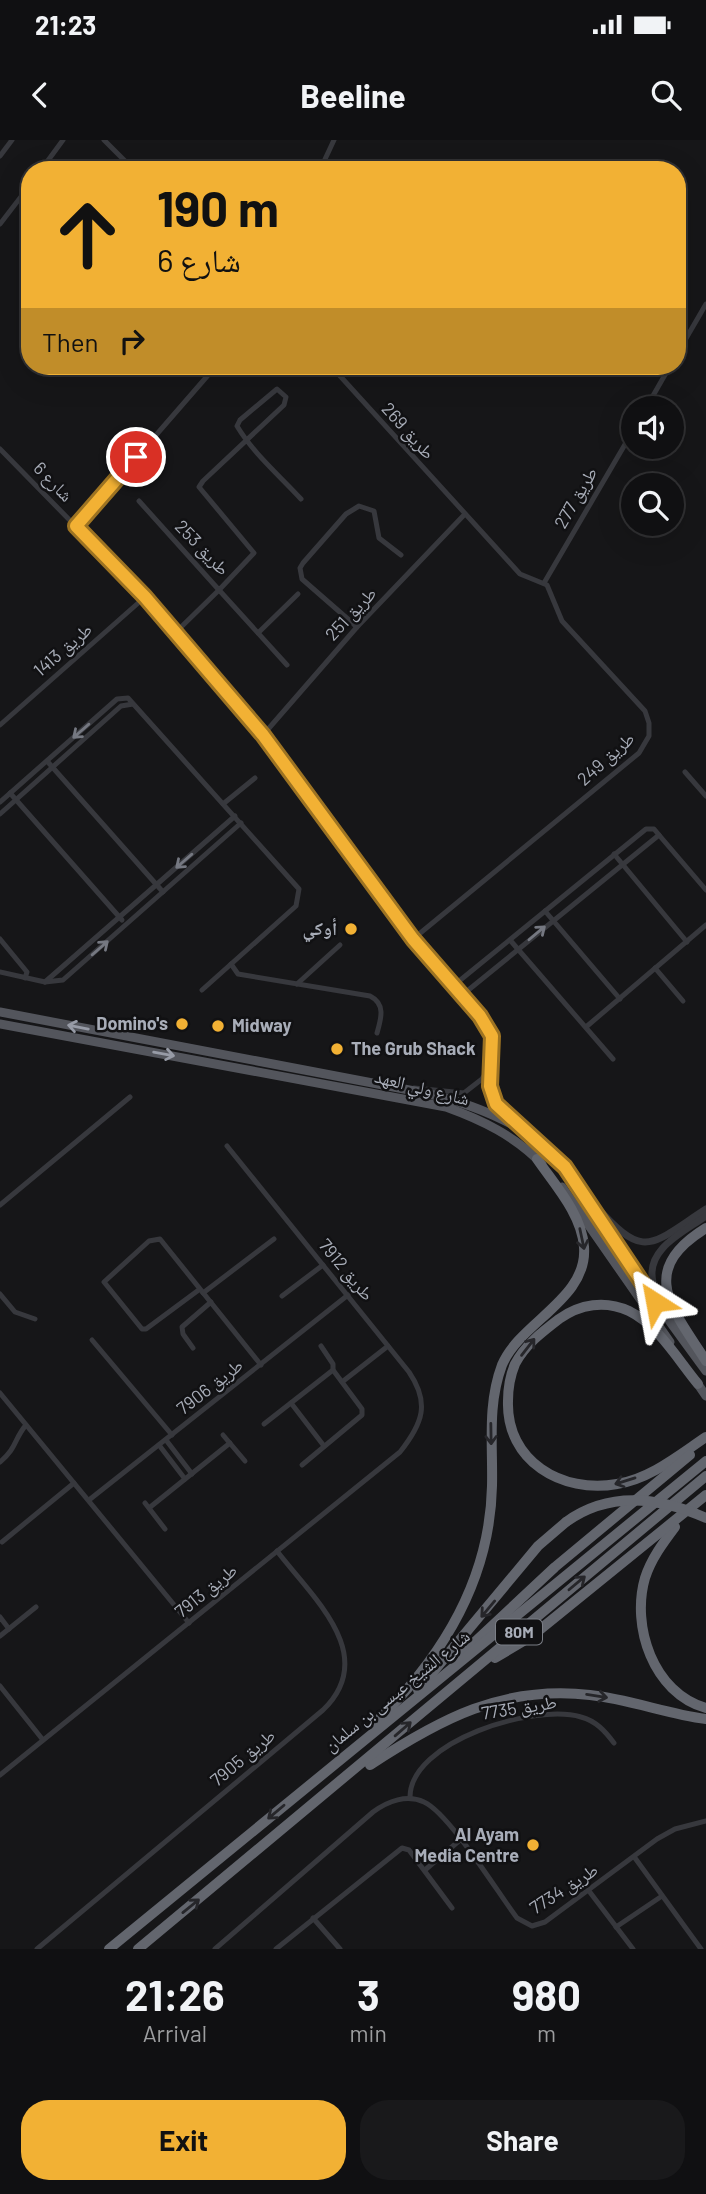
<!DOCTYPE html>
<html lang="en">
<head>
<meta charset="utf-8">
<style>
  :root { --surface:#101012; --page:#19191b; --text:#f1f3f6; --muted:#9c9d9f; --line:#303032; --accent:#f2b134 }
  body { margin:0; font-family:Barlow,"Noto Naskh Arabic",sans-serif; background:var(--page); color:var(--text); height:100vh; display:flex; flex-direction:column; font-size:26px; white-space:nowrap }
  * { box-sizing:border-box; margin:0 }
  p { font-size:23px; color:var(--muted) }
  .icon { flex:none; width:38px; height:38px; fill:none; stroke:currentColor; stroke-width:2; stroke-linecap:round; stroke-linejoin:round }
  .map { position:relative; height:1809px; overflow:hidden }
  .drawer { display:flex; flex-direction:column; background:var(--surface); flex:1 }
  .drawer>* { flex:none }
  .hud { position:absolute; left:21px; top:21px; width:665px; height:214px; border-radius:28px; box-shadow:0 7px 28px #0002,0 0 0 2px var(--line); background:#f2b134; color:#111; overflow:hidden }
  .controls { position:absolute; left:621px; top:256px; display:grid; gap:14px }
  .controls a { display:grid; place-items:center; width:63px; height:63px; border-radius:50%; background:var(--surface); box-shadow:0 7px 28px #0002,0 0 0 2px var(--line); font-size:35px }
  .pin { position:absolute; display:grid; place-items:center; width:60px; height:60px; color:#fff; margin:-30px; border:4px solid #fff; border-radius:50%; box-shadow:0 2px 7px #0007 }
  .me { position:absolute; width:77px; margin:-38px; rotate:326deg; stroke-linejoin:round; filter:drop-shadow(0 0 5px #0008) }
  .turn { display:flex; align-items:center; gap:24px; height:147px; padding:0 21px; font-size:32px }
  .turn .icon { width:91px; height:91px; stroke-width:2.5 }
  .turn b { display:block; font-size:49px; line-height:60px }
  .then { display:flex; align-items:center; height:66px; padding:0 21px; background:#0003; gap:14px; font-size:26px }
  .eta { display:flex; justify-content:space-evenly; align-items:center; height:119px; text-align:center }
  .eta b { font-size:42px; font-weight:700; line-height:49px }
  .button { display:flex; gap:14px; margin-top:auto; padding:14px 21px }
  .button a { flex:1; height:80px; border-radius:28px; background:var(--accent); color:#111; font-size:28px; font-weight:700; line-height:80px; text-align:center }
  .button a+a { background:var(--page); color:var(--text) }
  .status { display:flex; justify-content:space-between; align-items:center; height:49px; padding:0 35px; background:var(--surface); direction:ltr }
  .status svg { height:19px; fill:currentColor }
  header { display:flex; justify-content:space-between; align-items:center; height:91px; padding:0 21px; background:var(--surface); font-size:32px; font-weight:700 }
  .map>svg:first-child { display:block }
</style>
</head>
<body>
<div class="status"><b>21:23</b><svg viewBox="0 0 49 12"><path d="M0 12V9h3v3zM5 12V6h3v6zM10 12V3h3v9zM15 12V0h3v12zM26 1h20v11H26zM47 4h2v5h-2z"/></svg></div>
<header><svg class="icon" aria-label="back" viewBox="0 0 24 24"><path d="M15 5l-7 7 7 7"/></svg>Beeline<svg class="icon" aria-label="search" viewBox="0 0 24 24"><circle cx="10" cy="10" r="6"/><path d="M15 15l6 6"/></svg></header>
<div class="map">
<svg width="706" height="1809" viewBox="0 0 706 1809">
  <rect width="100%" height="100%" fill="#161618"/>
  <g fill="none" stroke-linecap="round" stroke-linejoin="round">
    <!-- minor -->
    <g stroke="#37383d" stroke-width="5">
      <path d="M104,0L134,30"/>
      <path d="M0,16L12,0"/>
      <path d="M41,30L63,0"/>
      <path d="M320,30L334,0"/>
      <path d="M0,84L30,45"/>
      <path d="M677,214L706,164"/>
      <path d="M331,226L520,434L547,445L562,481L645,571L649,583V596L639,613L413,799"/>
      <path d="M646,268L670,226"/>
      <path d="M0,309L145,457L263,595L413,799L480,876L492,896V956L513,982"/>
      <path d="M139,361L219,450L254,413L199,347L203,341L284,265L286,257L277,249L240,280L237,286C253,313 280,336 301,359"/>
      <path d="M77,386L216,226"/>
      <path d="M544,443L634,289"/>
      <path d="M357,487L302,439L300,428L303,423L346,374L359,366L374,371L379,398L401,415"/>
      <path d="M175,493L219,450L287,525"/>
      <path d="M258,493L298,454"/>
      <path d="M0,585L145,457"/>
      <path d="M263,595L357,487L464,375"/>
      <path d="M47,621L163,752"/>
      <path d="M685,632L706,656"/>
      <path d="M10,653L122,780"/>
      <path d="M0,662L117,559L128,558L299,749L296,766L202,850"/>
      <path d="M223,664L255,638"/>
      <path d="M0,674L121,566L133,564"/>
      <path d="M659,695L706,750"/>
      <path d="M614,714L687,802"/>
      <path d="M545,771L620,859"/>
      <path d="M0,799L27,832L25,838"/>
      <path d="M510,800L613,919"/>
      <path d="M231,824L238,834L370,856C386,864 381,879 377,893"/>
      <path d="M655,828L683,861"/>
      <path d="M0,832L45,842L63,840L241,683"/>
      <path d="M45,842L235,676"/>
      <path d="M297,844L340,805"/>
      <path d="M453,846L646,689H654L659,695L461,856"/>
      <path d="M586,887L706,785"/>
      <path d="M414,948L464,953L482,939L491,924"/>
      <path d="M0,1065L130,957"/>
      <path d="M200,1149L146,1189H142L104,1142L149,1101L160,1099L261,1225"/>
      <path d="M203,1153L274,1099"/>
      <path d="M0,1154L15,1172L35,1179"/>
      <path d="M282,1156L323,1125"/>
      <path d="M92,1200L172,1295"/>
      <path d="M193,1208L183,1194L182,1187L211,1162"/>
      <path d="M342,1242L388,1206"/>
      <path d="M0,1253L189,1483"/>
      <path d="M291,1263L324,1306"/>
      <path d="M264,1284L333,1230V1224L321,1206"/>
      <path d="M223,1295L245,1321"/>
      <path d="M166,1300L192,1334"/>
      <path d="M159,1305L185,1339"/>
      <path d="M0,1322C17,1308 14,1299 26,1285"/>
      <path d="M302,1325L362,1275V1269L333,1230"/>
      <path d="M89,1360L348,1155"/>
      <path d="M145,1363L165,1389"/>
      <path d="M149,1368L230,1303"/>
      <path d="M2,1402L74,1343"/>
      <path d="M0,1477L9,1489"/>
      <path d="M0,1496L36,1467"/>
      <path d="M0,1546L43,1600"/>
      <path d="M0,1635L400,1312C423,1283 430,1263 409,1232L227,1006"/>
      <path d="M410,1658C409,1601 535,1563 581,1577C596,1581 605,1591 614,1603"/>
      <path d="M635,1718L701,1809"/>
      <path d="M425,1730L460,1700"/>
      <path d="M589,1751L633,1809"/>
      <path d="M313,1778L340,1809"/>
      <path d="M616,1787L662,1756"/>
      <path d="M37,1809L323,1570C380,1515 312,1457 277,1411"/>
      <path d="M215,1809L373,1672C388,1661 407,1654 424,1662C449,1673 498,1753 517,1778L532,1786L545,1782L657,1699L675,1689L706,1681"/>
      <path d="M276,1809L402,1708L409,1710L452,1768"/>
    </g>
    <!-- tertiary -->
    <g stroke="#37383d" stroke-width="7">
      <path d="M595,1065C645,1121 649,1106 706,1069"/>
      <path d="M667,1173C663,1163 655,1153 653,1142C645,1109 684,1092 706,1076"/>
    </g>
    <!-- primary -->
    <g stroke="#53555c" stroke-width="9">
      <path d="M0,872L425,953C468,963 513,979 546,1008C576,1034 594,1072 616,1104C644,1147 675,1189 706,1231"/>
      <path d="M0,884L446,967C482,980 515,996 542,1024"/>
      <path d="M562,1047L670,1202"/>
      <path d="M695,1240L706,1256"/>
    </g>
    <!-- motorway -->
    <g stroke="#63666e" stroke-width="10">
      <path d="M706,1088C636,1131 673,1169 706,1221"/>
      <path d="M698,1244C678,1220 658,1185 629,1171C605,1160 580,1164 559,1179C542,1192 525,1205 515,1224C510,1236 508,1249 508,1261C506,1321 562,1354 617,1344C650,1339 679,1315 706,1297"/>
      <path d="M675,1387C663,1403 651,1419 645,1438C631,1486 653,1553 706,1568"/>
      <path d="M462,1514L555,1427L690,1315"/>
      <path d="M495,1518L532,1496L706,1355"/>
      <path d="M418,1550L538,1406L566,1382"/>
      <path d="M376,1582C441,1519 490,1440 492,1346C493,1305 487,1265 502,1225C520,1182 588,1159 584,1107C582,1074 554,1044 537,1019"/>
      <path d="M370,1625C440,1579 503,1545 590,1555C629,1559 667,1574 706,1579"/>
      <path d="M109,1809L706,1321"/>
      <path d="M138,1809L706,1336"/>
    </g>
    <!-- motorway-bridge -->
    <path stroke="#63666e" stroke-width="10" d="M566,1382C609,1351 659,1357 706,1378"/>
  </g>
  <!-- one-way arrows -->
  <defs><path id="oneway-shaft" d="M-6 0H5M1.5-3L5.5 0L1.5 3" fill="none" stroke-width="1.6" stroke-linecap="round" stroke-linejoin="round" transform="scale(1.75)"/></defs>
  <g stroke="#757881">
    <use href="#oneway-shaft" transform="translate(81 591) rotate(139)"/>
    <use href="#oneway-shaft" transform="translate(184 721) rotate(139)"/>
    <use href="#oneway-shaft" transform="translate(537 793) rotate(-40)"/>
    <use href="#oneway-shaft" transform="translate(100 808) rotate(-41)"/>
  </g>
  <g stroke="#979ba6">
    <use href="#oneway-shaft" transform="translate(78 887) rotate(-169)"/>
    <use href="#oneway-shaft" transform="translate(164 914) rotate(10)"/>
  </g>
  <g stroke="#26262a">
    <use href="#oneway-shaft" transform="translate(582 1099) rotate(78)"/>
    <use href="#oneway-shaft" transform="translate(528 1207) rotate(-52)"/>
    <use href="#oneway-shaft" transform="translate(491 1294) rotate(89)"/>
    <use href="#oneway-shaft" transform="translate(625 1341) rotate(163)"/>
    <use href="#oneway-shaft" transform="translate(577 1443) rotate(-40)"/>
    <use href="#oneway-shaft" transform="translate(488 1469) rotate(130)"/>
    <use href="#oneway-shaft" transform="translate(597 1556) rotate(9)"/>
    <use href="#oneway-shaft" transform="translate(403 1589) rotate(-41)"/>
    <use href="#oneway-shaft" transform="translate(276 1672) rotate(140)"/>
    <use href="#oneway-shaft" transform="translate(191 1766) rotate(-39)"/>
  </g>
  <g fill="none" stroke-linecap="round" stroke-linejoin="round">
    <!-- route casing -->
    <g stroke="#9d7322" stroke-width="18">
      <path id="route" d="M136,317L76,386L145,457L263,595L413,799L480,876L492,896L490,946L496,964L565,1027L655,1162"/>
    </g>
    <!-- route -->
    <use href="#route" stroke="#f2b134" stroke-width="12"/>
  </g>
  <!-- markers -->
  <g fill="#f2b134" stroke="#111113" stroke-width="2.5">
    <circle cx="351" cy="789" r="7"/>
    <circle cx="182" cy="884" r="7"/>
    <circle cx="218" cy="886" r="7"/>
    <circle cx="337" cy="909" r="7"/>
    <circle cx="533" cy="1705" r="7"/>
  </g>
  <g text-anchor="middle" stroke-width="5" stroke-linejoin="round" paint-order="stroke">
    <!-- shield labels -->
    <rect fill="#111113" stroke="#7b7e86" stroke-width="2" x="496" y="1479.5" width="46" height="25" rx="5"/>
    <g font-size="16" font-weight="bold" fill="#a8adb8">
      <text x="519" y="1498">80M</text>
    </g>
    <!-- street labels -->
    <g font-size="18" fill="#a8adb8" stroke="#111113">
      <text transform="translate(408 291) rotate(48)" y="6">طريق 269</text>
      <text transform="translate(53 342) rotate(46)" y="6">شارع 6</text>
      <text transform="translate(576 358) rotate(-60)" y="6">طريق 277</text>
      <text transform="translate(202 408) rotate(46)" y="6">طريق 253</text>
      <text transform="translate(351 474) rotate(-47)" y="6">طريق 251</text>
      <text transform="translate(63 510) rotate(-41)" y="6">طريق 1413</text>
      <text transform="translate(606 619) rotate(-42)" y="6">طريق 249</text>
      <text transform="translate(422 948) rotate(14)" y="6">شارع ولي العهد</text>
      <text transform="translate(346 1130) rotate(50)" y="6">طريق 7912</text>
      <text transform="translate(210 1247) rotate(-38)" y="6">طريق 7906</text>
      <text transform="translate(206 1451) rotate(-39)" y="6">طريق 7913</text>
      <text transform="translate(397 1551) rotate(-39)" y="6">شارع الشيخ عيسى بن سلمان</text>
      <text transform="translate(519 1568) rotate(-9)" y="6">طريق 7735</text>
      <text transform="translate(243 1618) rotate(-40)" y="6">طريق 7905</text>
      <text transform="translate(564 1749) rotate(-33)" y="6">طريق 7734</text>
    </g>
    <!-- poi labels -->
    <g font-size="18" font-weight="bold" fill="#a8adb8" stroke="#111113" text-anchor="end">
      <text x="337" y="795">أوكي</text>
      <text x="168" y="890">Domino's</text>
      <text x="232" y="892" text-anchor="start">Midway</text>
      <text x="351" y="915" text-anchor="start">The Grub Shack</text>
      <text x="519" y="1701">Al Ayam<tspan x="519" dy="21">Media Centre</tspan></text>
    </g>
  </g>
</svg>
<div class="controls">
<a><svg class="icon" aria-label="sound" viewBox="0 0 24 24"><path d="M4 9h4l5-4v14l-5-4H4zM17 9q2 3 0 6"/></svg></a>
<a><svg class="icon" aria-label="search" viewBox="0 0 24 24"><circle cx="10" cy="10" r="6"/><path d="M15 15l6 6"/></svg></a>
</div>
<div class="pin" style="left:136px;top:317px;background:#d93025"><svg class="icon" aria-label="arrive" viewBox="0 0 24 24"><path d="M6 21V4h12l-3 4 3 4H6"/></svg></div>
<svg class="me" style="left:655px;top:1162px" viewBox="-20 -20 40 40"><path d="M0-17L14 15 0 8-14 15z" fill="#f2b134" stroke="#fff" stroke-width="4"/></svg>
<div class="hud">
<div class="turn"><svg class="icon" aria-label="ahead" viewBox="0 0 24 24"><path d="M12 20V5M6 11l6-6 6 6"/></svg><div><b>190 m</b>شارع 6</div></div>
<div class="then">Then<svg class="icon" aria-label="right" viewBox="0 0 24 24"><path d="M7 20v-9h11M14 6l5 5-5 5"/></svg></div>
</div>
</div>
<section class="drawer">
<div class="eta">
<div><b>21:26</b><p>Arrival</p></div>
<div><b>3</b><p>min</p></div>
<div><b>980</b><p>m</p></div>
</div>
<div class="button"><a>Exit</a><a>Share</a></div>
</section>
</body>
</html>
